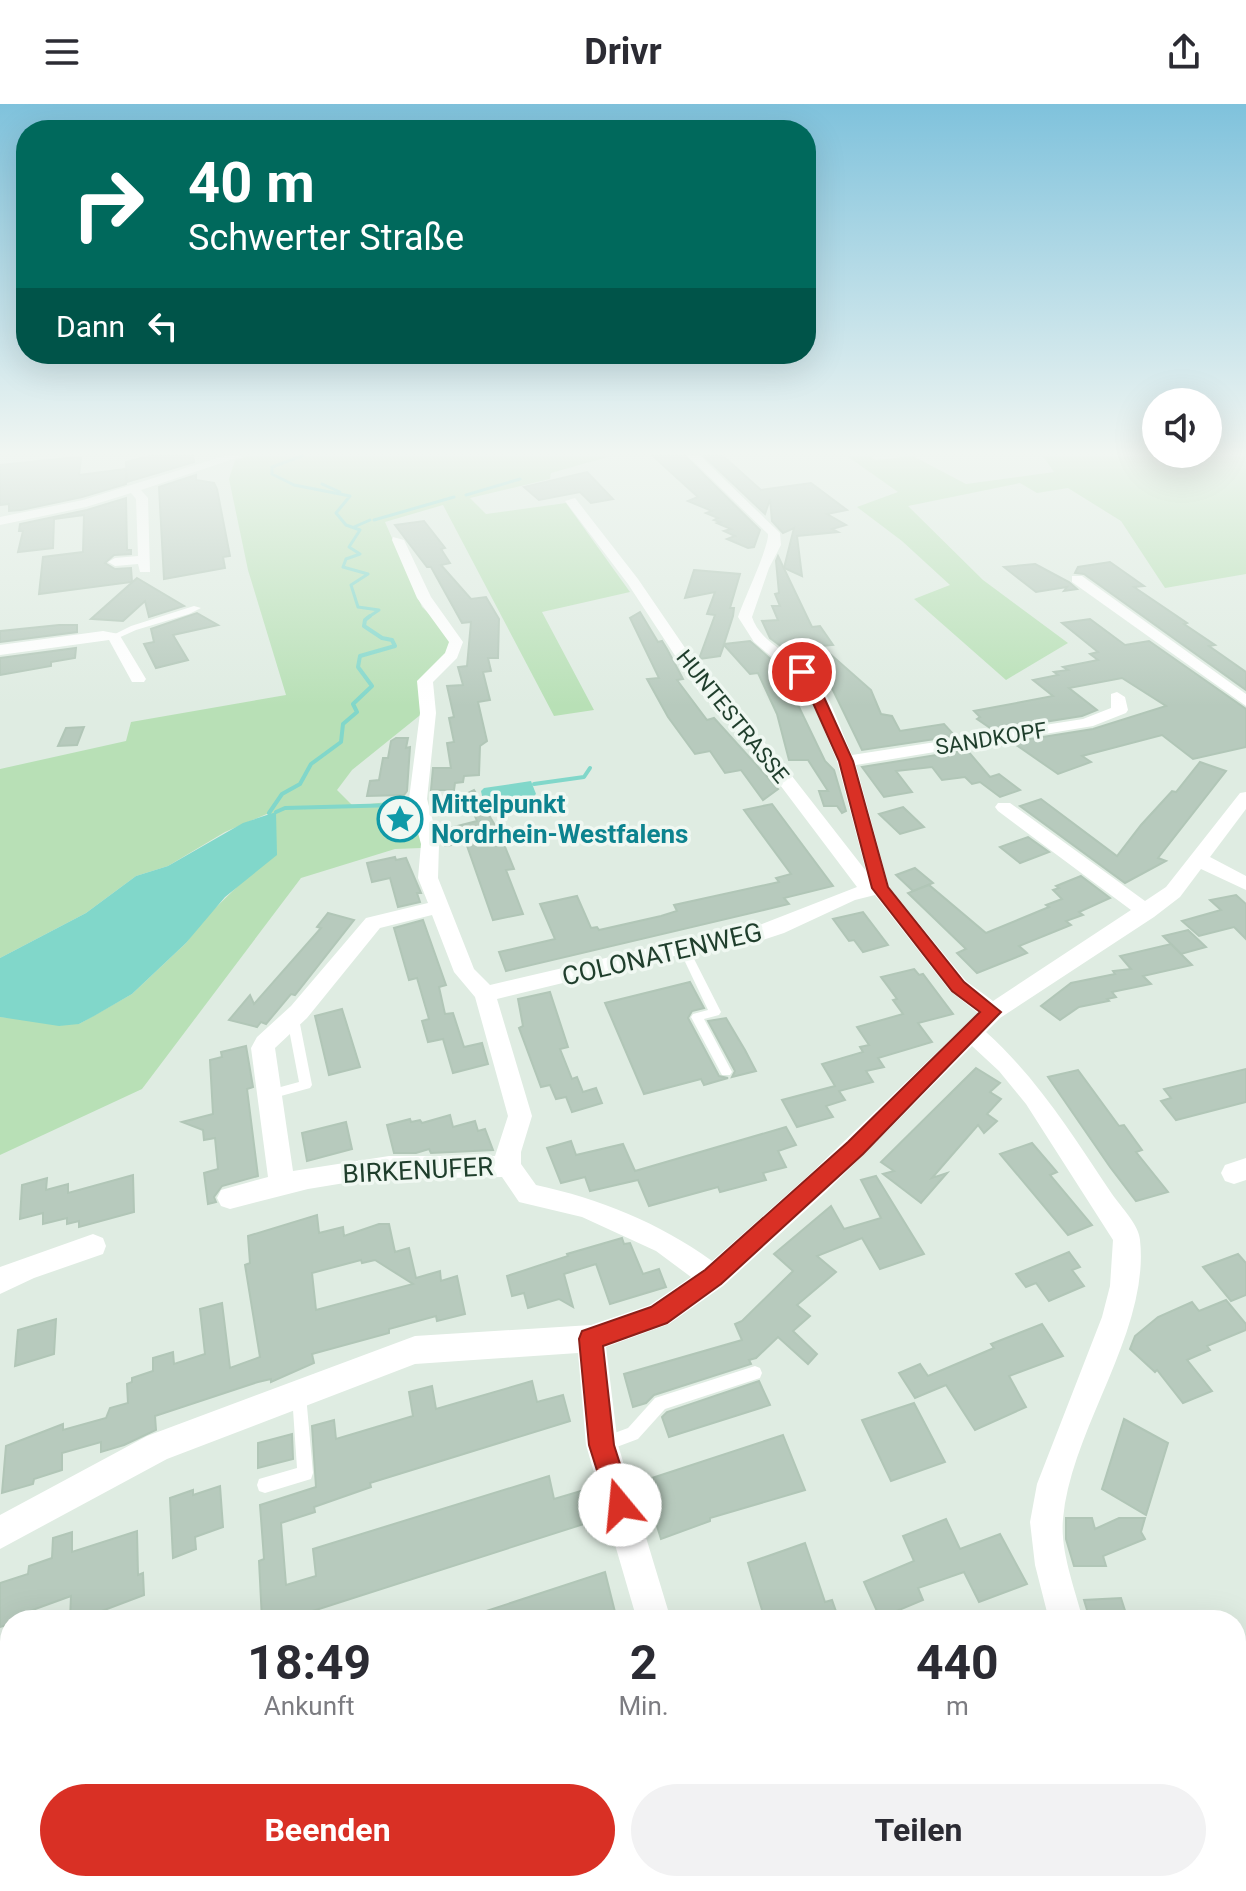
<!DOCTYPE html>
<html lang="de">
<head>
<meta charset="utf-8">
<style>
  :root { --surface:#fff; --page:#f2f2f3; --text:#2b2b33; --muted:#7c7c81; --accent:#d93025 }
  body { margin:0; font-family:Roboto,sans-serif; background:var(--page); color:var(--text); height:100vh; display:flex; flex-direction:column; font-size:30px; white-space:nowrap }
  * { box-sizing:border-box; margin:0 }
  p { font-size:26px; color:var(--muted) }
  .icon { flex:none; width:44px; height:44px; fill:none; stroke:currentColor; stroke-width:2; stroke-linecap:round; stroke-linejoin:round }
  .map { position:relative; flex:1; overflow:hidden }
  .panel { position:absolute; left:0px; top:1506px; width:1246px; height:282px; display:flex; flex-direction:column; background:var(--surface); border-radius:32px 32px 0 0; box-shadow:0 8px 32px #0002 }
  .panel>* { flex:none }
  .top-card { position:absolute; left:16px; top:16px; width:800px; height:244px; border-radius:32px; box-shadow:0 8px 32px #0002; background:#00695c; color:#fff; overflow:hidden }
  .fabs { position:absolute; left:1142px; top:284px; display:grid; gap:16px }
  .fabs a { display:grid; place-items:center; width:80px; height:80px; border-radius:50%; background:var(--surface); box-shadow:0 8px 32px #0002; font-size:40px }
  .pin { position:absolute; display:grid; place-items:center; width:68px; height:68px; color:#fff; margin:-34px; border:4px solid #fff; border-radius:50%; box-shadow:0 2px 8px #0007 }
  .me { position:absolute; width:88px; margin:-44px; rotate:343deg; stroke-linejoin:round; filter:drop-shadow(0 0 6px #0008) }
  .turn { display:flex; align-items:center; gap:28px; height:168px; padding:0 40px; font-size:36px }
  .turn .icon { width:104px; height:104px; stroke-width:2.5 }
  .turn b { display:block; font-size:56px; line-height:68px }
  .then { display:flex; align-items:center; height:76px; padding:0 40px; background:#0003; gap:16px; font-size:30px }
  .eta { display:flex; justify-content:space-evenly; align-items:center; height:136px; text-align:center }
  .eta b { font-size:48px; font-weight:700; line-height:56px }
  .button { display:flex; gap:16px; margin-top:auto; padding:16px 40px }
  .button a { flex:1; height:92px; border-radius:48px; background:var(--accent); color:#fff; font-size:32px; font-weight:700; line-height:92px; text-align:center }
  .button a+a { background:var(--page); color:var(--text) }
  header { display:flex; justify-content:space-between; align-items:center; height:104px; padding:0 40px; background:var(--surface); font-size:36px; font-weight:700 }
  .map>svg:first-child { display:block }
</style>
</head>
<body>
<header><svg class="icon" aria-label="menu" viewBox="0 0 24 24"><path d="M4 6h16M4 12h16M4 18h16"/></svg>Drivr<svg class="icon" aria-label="share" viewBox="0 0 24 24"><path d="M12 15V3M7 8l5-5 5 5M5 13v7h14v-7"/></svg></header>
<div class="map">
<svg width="1246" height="1787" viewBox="0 0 1246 1787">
  <rect width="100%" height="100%" fill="#dfece2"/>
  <!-- built -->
  <path fill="#cddcd1" d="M0,1716L10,1724V1778H70L79,1787H0Z"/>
  <!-- green -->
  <g fill="#b8e0b6">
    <path d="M249,352H611L551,369L550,375L470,394L486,410L566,399L630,488L542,508L594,606L554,612L443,401L385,418L422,503L447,527L452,545L421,577L424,608L352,666L337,686L353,702L413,695L412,700L379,709L383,717L413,709L423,741L421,744L395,745L301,774L142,985L0,1051V913L79,920L132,890L186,839L202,817L242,778L269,709L225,728L168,762L136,772L86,809L0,854V665L126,637L131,618L286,591L248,466L229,375L235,356Z"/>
    <path d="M847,352H870L876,356L913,352L966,380L1054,368L1043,352H1246V470L1165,484L1121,417L1068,384L1037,389L1020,379L908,402L983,476L1068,539L1006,576L914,495L950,481L902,437L857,403L898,388Z"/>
    <path d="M85,1778H236L247,1787H96Z"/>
  </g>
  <!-- water -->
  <g fill="#81d7ca">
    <path d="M531,677L536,690L534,692L492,699L483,697L481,687L484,684Z"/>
    <path d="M276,708L277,751L225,793L186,839L132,890L94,912L79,920L59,922L0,913V854L86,809L136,772L168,762L243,719Z"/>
  </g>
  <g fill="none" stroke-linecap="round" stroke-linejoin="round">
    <!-- stream-far1 -->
    <g stroke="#81d7ca" stroke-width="3">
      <path d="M302,352L272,363V370L294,381L350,392L336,409L346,421L360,426L349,443L360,450L346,455L343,463L368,470L351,481L358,503L379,506L367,514"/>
      <path d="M322,380L340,388"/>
      <path d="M466,391L520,375"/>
      <path d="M374,416L454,393"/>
      <path d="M354,423L370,416"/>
    </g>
    <!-- stream -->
    <g stroke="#81d7ca" stroke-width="4">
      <path d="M534,680L584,673L590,664"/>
      <path d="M276,708L285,704L398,701"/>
      <path d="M269,709L282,690L300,680L311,660L341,638L343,620L357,608L353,600L372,582L358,563L360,552L395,542L392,536L382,534L364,522L365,516L370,512"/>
    </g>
  </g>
  <!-- building -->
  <g fill="#b7cabd" stroke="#b1c6b7" stroke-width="2" fill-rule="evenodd">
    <path d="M149,352H193L194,358L127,378L126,358Z"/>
    <path d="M653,352H685L760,426L754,443L748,444L727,435L735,432L724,427L731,425L717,419L720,418L714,416L718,414L706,409L712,407L688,397L698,393Z"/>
    <path d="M704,352H723L761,386L811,379L847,406L827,410L846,421L832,425L838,428L797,432L802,472L784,464L794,424L783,429L772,417L770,395L765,410Z"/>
    <path d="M78,353L81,354L79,371L126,365V380L82,393L21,406L9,407V400L0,401V361Z"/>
    <path d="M587,368L613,395L591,399L580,388L539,396L524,383Z"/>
    <path d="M196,371V376L214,379L217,385L230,452L223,453L225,464L164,475L159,383Z"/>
    <path d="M126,394L127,446H131V450L114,451L105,459L115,465L131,464L132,478L39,490L43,453L83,448L84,411L54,415L53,444L18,448L23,427H19L20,420L87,406Z"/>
    <path d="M424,417L445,444L441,445L450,459L441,461L471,495L486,493L499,515L498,554H488L491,567L483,568L490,596L478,598L487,637L480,642L479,671L464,672L463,678L455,679L454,686H431L433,664H451L447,639L454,638L449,614L454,613L447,582L463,581L458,563L467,562L471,518L462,519L431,463H427L395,421Z"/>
    <path d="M778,452L812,523L820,522L833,541L821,542L871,586L881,610L892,612L900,627L944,620L955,632L862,646L829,578L770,534L762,517L778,516L772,502H780L775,490L779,489L776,457Z"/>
    <path d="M1110,458L1144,482L1134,483L1187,519L1184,520L1215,541L1209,542L1246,568V586L1084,470L1075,469L1078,463Z"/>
    <path d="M1035,460L1069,478L1077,485L1064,487L1067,483L1036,488L1004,463Z"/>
    <path d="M694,466L740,470L730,504H734L733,512L724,540L750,537L791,573L785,574L825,657L834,666L846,707L842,709L837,702H824L819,687H828L808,656H789L777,610L758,569L750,570L724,541L720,552L699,555L715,511L707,510L715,488L685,494Z"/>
    <path d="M137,474L184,502L149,513L145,497L123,517L91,515Z"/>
    <path d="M640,508L658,538L662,537L667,545L683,575L677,576L707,616L714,614L778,685L763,696L741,666L725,669L710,647L695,650L668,613L647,575L659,574L630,514Z"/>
    <path d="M197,509L218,521L173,531L188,556L156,564L144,540L154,538L151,525Z"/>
    <path d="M1090,515L1125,541L1149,537L1246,605V643L1193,655L1162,631L1082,652L1091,658L1058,670L1012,638L1093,625L1166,602L1122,574L1069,584L1097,606L1082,612L993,626L977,615L980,613L974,607L1053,592L1033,576L1058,571L1054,568L1068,566L1063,563L1098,556L1090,550L1098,548L1062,519Z"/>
    <path d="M59,521H77V528L0,538V527Z"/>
    <path d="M76,544L75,554L51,558V562L0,571V554Z"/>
    <path d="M84,623L77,641L58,642L66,624Z"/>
    <path d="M396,634H408L406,644L410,643L407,687L404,691L367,692L370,677L379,676L383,654H388L391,637Z"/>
    <path d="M967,646L990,673L999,670L1020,686L1000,693L980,678L972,680L965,673L942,676L932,663L896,667L912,688L884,693L862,663Z"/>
    <path d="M1200,658L1226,667L1158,754L1166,757L1125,779L1020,702L1041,695L1117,752L1141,721L1172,687L1176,688Z"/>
    <path d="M474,686L499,728L514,765L506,766L523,810L493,816L466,739L445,742L438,727L477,717L466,690Z"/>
    <path d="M772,700L833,782L784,794L789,800L506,867L499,848L555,835L540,800L577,792L591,824L597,823L599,826L661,812L677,807L674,801L779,778L776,774L791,770L744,706Z"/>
    <path d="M903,703L924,723L900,730L879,710Z"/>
    <path d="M1028,733L1049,748L1020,759L1000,743Z"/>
    <path d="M395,753L396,756L406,754L421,789H417L420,798L398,803L390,774L372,778L367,759Z"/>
    <path d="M915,764L933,779L913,787L896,771Z"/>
    <path d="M1081,772L1110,794L1079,808L1083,811L1066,817L1071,821L1019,842L1027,849L977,869L957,849L966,845L908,789L929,781L986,829L1049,803L1046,801L1062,795L1053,786L1059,784L1056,782Z"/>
    <path d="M1236,791L1246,800V835L1234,823L1199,832L1182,817L1221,806L1210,796Z"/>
    <path d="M863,808L888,841L863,848L854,836L849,837L833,815Z"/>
    <path d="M328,809L354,816L295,891L291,890L266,920L261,918L257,923L229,916L250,891L254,900L321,824L317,823Z"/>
    <path d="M423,816L446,881L439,883L445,910L453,909L464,943L482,939L488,960L453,969L443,935L428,938L422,917L429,915L417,874L409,876L394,824Z"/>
    <path d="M1188,826L1206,843L1181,850L1163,832Z"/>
    <path d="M1171,840L1192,861L1143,872L1151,880L1112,888L1116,893L1107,895L1109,897L1079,903L1060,916L1041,902L1071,879L1115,870L1113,867L1131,865L1120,852Z"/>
    <path d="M914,865L919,871L923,870L953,910L918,919L932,938L878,954L884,963L866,967L873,978L839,987L845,996L826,1002L833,1013L797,1023L782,996L835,982L822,960L863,948L860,943L869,941L857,923L903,910L893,896L897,895L881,873Z"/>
    <path d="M690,878L704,904L692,907L688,914L719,972L728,974L704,981L701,975L644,990L605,899Z"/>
    <path d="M550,888L568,943L560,945L572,975L577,973L583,988L596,984L602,999L572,1008L566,993L556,995L550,981L541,983L519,924L523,922L518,895Z"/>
    <path d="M342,905L360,963L329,971L315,912Z"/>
    <path d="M726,914L745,946L756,967L732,973L735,967L708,917Z"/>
    <path d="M246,942L253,983L247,985L258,1072L222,1082L214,1093L216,1098L208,1100L204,1069L218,1065L215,1034L204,1036L203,1026L182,1018L213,1010L210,956L222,953L221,948Z"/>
    <path d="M976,964L1000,979L990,988L1001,995L987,1010L997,1017L984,1029L978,1021L932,1074L947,1069L921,1099L883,1070L894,1067L881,1058Z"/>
    <path d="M1246,965V998L1176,1016L1161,997L1171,994L1164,985Z"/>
    <path d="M1078,966L1119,1022L1124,1021L1142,1046L1136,1048L1168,1088L1136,1097L1110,1063L1048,973Z"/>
    <path d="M450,1011L453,1023L475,1017L478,1027L485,1025L493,1046L431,1049L429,1045L416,1049H394L387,1021L410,1015L411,1018L420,1016L422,1019Z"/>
    <path d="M346,1018L352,1045L307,1057L302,1029Z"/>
    <path d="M786,1023L796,1041L778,1047L786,1063L763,1069L766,1076L720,1088L718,1083L649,1102L638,1076L590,1087L585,1073L561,1079L547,1044L571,1037L576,1051L623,1040L635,1067Z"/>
    <path d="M1032,1039L1057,1068L1050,1071L1092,1121L1068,1131L1000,1050Z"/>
    <path d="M133,1071L134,1108L79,1123V1117L67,1120V1114L43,1120V1109L20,1115L22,1081L47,1074L46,1086L68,1080V1089Z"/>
    <path d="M876,1072L924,1150L880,1165L862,1134L817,1152L836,1168L797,1201L810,1212L793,1227L817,1250L808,1260L778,1233L756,1254L749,1256L751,1260L654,1291L646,1299L633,1303L624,1270L742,1236L735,1220L742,1217L793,1167L774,1150L831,1102L844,1125L881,1114L861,1076Z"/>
    <path d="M317,1111L319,1129L343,1123L344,1132L379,1120H389L395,1148L409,1144L416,1174L440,1167L441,1177L457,1172L465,1210L437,1217L436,1212L389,1225V1229L312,1250L314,1259L271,1278V1275L258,1278L155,1312L156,1326L124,1341L101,1348V1338L62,1349V1366L34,1375L33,1380L2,1389L6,1342L63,1320V1326L106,1314L110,1304L128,1299L127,1280L132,1278V1274L153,1267V1254L173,1248L174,1260L205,1250L200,1205L222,1199L230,1264L260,1253L245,1161L250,1159L248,1132ZM361,1156L362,1159L375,1156L413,1180L316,1206L312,1169Z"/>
    <path d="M622,1134L624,1140L630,1139L643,1170L659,1165L666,1183L610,1200L596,1160L564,1170L573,1203L559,1195L528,1204L524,1189L512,1192L507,1172L568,1152L567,1150Z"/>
    <path d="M1069,1148L1080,1163L1072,1166L1084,1182L1049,1197L1036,1179L1026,1183L1016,1170Z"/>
    <path d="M1238,1150L1246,1159V1191L1231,1197L1203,1163Z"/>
    <path d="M1226,1196L1246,1220V1226L1207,1242L1210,1246L1187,1256L1212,1287L1183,1299L1157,1266L1155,1268L1130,1245L1135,1232L1158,1213L1192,1198L1199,1207Z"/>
    <path d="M56,1215L54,1250L15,1262L18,1226Z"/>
    <path d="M1042,1220L1063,1252L1009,1272L1026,1303L975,1326L946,1281L915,1294L899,1269L920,1260L928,1272L994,1244L991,1240Z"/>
    <path d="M532,1277L537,1298L563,1291L570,1317L370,1379L371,1383L314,1403L315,1408L281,1419L286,1481L316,1472L313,1445L549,1372L554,1395L581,1387L590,1418L319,1505L282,1516H262L259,1457L264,1455L260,1401L316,1383L312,1322L334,1316L336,1335L413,1312L409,1288L432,1282L436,1305Z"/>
    <path d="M759,1277L770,1301L669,1333L662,1313L667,1308Z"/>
    <path d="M914,1299L945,1358L891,1377L862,1316Z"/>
    <path d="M1124,1315L1168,1339L1146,1411L1102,1385Z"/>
    <path d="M292,1330L293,1355L258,1364V1339Z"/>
    <path d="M783,1331L805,1386L710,1414V1417L661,1435L643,1377Z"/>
    <path d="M220,1382L223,1423L195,1433L196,1445L173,1454L170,1394L193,1386V1391Z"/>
    <path d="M1066,1414H1092L1095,1425L1119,1414H1145L1141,1428L1145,1435L1103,1452L1106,1462H1074L1066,1435Z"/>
    <path d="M946,1415L960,1445L1000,1430L1027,1480L979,1498L964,1468L918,1484L923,1496L880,1514L864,1478L914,1457L903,1432Z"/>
    <path d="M137,1427L138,1471L143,1469L144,1491L78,1516H70L71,1492L27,1508V1514L10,1516V1520L0,1523V1479L28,1470L29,1462L52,1454L53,1434L72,1428V1448Z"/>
    <path d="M805,1439L825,1498L832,1496L839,1516H765L748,1459Z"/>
    <path d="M605,1468L617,1516H471V1512Z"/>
    <path d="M1121,1494L1128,1516H1090L1084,1496Z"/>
  </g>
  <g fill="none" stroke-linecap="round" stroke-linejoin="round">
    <!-- lane -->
    <g fill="#fff" fill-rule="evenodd">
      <path d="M194,502L201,504L189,510L136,526L116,535L109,533L131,522Z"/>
      <path d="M683,839L688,843L721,908L719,911L704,915L732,968L730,971H722L691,913L693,910L708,906L678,843Z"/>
      <path d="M293,911L299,915L312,981L310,984L270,995L266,993L264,990L266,987L299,978L287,915Z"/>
      <path d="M755,1262L760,1264L762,1269L760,1274L665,1305L638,1335L606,1347L601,1344L598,1339L601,1334L628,1324L655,1294Z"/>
      <path d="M299,1284L304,1286L306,1291L313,1369L311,1375L265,1389L259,1387L257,1381L259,1375L297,1364L292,1291L294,1286Z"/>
    </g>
    <!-- street -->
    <g fill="#fff" fill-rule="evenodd">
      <path d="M224,352H242L141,386L148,394L150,468H140L138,460L115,462L108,458L115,454L138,452L136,395L131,389L86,403L0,421V413L83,396Z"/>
      <path d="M688,352H700L780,429L781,441L769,464L752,513C761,542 801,553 818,577C833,599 841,627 852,651L1083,615L1111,604V590L1117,588L1125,593L1128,606L1126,609L1093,622L856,661L889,783L966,877L993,897L1131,806L998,707L995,703L998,699H1010L1145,797L1166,783L1240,689L1246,688V705L1210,753L1246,772V786L1201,765L1180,793L1154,813L1000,914L986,928C1038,975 1073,1032 1112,1090C1121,1103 1139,1121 1140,1136C1150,1228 1071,1324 1063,1415C1060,1447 1075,1485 1083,1516H1049L1035,1461L1030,1418L1037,1380L1102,1213L1110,1182L1113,1136L1026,1000L999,967L972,942L827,1087L723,1182L669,1220L606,1243L618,1341L671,1516H637L586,1341L578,1249L415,1260L167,1355L0,1445V1411L147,1332L415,1232L591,1221L650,1201L691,1173L656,1147L582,1113L519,1098L502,1073L369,1075L308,1085L230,1105L221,1102L217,1094L221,1086L268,1073L251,944L257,933L291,902L366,814L428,799L418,774L421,740L409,695L420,609L417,577L445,549L449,538L417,494L392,436L393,433L404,436L431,493L463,538L457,554L433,578L436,609L427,695L439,740L438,774L474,865L490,881L683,836L739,829L857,783L762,657L697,585L628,480L565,397L575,394L638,475L709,579L774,649L866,767L837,657L805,581L754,538L738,513C744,495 769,443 768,430ZM875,791L950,887L978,909L809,1071L712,1157C658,1118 600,1095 536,1081L521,1060V1048L532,1012L497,895L683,850L741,843L784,829L855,796ZM432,811L454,868L475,893L508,1012L495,1052H389L293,1067L275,944L307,914L380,824Z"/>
      <path d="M1072,472H1082L1246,590V602L1072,478Z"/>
      <path d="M103,527L119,530L146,575L144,578H132L109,536L0,551V541Z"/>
      <path d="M1246,1054V1076L1234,1080L1225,1077L1221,1069L1225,1061Z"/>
      <path d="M93,1130L103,1134L106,1142L103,1150L34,1174L0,1190V1163Z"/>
      <path d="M1089,1778H1129L1130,1787H1090Z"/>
    </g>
    <!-- rail casing -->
    <g stroke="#597a67" stroke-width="13">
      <g id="rail">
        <path d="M0,1750L10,1759"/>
        <path d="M30,1778L40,1787"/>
      </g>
    </g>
    <!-- rail -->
    <use href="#rail" stroke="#f0f8f2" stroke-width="10" stroke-dasharray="29" stroke-linecap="butt"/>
  </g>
  <!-- sky -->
  <linearGradient id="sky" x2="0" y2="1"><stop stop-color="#7fc2dc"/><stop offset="0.58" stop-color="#f1f6f2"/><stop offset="1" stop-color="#f1f6f2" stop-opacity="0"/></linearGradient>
  <rect width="1246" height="602" fill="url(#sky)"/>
  <!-- route -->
  <path fill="#d93025" stroke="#8d1f18" stroke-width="2" d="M798,565H807L818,580L853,657L888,783L964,878L1001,908L863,1050L721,1180L667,1219L603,1242L614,1341L633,1401L629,1411L620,1415L611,1411L589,1341L579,1235L582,1227L651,1203L705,1166L848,1038L980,908L952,887L872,784L839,657L805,581L796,568Z"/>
  <!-- icons -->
  <defs>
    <g id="sight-ring" transform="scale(2.3)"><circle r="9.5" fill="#f0f8f2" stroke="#0f9aa8" stroke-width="1.5"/><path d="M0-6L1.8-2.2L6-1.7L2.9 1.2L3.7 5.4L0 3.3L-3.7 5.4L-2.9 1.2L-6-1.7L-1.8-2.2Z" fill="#0f9aa8"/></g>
  </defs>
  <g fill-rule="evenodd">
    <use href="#sight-ring" x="400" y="715"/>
  </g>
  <g text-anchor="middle" stroke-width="7" stroke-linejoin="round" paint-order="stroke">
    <!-- far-street labels -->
    <g font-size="22" fill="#1f3e2c" stroke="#f0f8f2">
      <text transform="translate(733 612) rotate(51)" y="8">HUNTESTRASSE</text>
      <text transform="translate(991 634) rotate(-9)" y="8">SANDKOPF</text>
    </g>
    <!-- culture labels -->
    <g font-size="26" font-weight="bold" fill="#0d838f" stroke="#f0f8f2" text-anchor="start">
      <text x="431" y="709">Mittelpunkt<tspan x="431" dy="30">Nordrhein-Westfalens</tspan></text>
    </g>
    <!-- street labels -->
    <g font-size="26" fill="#1f3e2c" stroke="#f0f8f2">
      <text transform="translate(662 850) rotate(-13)" y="9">COLONATENWEG</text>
      <text transform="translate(418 1066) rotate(-3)" y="9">BIRKENUFER</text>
    </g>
  </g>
</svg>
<div class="fabs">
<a><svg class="icon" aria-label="sound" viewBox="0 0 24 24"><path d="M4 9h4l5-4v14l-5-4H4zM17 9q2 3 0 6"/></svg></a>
</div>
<div class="pin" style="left:802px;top:568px;background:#d93025"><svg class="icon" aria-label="arrive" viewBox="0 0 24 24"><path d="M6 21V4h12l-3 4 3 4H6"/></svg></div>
<svg class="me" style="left:620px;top:1401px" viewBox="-20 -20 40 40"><circle r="19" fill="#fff"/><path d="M0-13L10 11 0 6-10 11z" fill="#d93025"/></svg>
<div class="top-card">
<div class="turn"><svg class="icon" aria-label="right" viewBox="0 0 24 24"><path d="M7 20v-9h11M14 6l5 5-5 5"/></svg><div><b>40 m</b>Schwerter Straße</div></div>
<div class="then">Dann<svg class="icon" aria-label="left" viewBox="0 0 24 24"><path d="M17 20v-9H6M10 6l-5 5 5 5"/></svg></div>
</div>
<section class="panel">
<div class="eta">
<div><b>18:49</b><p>Ankunft</p></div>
<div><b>2</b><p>Min.</p></div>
<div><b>440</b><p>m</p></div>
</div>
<div class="button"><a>Beenden</a><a>Teilen</a></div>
</section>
</div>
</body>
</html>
